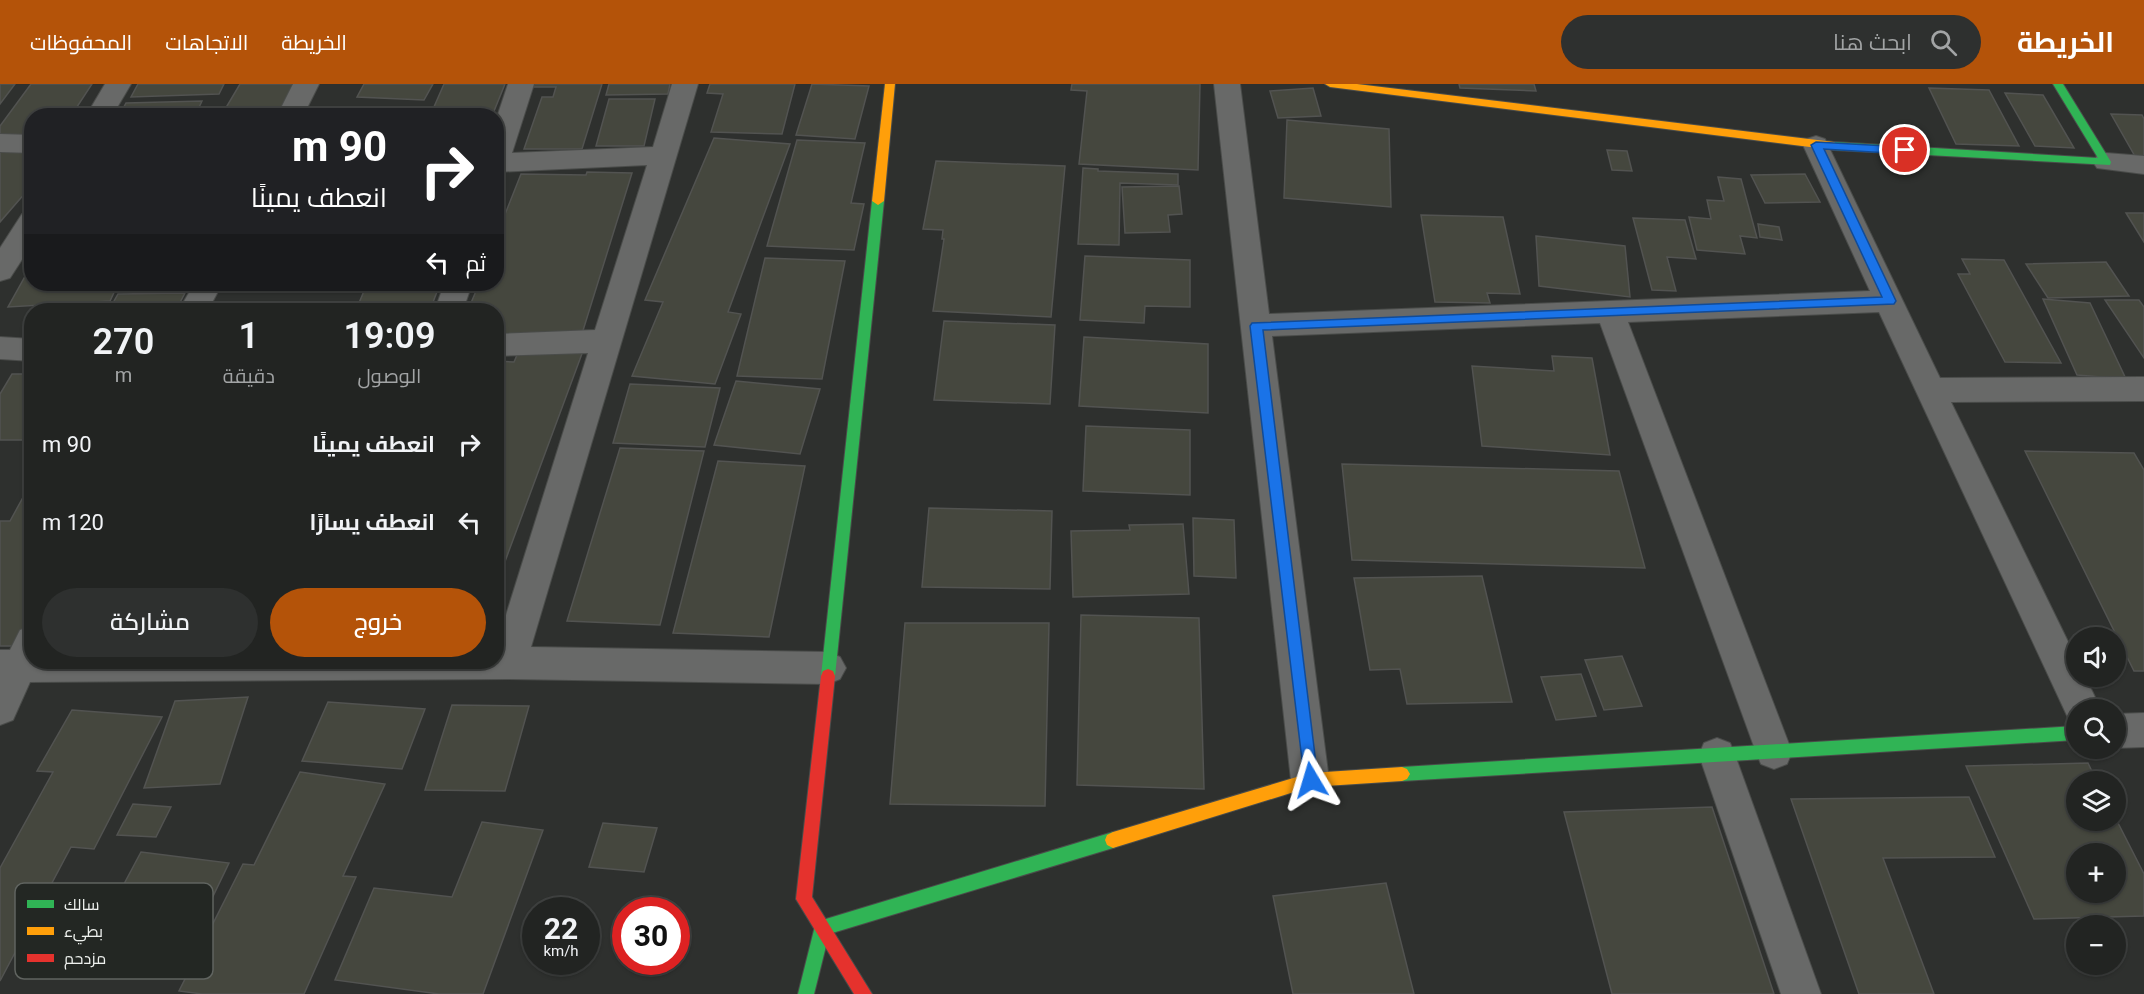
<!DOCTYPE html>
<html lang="ar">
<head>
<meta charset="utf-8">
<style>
  :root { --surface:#222422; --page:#2e302f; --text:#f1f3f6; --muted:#a2a4a5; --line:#3f4140; --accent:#b45309 }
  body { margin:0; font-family:Roboto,Cairo,sans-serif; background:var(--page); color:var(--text); direction:rtl; height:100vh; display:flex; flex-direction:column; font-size:22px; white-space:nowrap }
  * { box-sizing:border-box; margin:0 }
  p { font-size:20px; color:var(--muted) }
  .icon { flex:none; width:33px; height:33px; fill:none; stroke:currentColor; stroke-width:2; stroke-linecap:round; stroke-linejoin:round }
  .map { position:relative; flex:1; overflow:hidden; direction:ltr }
  .side { position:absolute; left:24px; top:219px; width:480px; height:366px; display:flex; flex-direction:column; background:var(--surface); border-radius:24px; box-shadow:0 2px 4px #0004,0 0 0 2px var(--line); direction:rtl }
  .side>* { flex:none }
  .guide { position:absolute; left:24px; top:24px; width:480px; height:183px; border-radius:24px; box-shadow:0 2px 4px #0004,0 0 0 2px var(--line); direction:rtl; background:#202124; color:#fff; overflow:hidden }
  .tools { position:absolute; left:2066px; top:543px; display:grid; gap:12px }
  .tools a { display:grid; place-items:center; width:60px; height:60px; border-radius:50%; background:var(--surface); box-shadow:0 2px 4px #0004,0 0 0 2px var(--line); font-size:30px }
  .speed { position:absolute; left:522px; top:813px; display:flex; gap:12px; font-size:30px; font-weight:700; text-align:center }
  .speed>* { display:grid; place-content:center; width:78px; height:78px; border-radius:50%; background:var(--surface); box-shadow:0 2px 4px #0004,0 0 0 2px var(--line); line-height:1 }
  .speed small { font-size:15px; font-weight:400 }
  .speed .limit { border:9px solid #d22; background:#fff; color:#111 }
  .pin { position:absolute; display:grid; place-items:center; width:51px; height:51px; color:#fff; margin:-26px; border:3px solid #fff; border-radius:50%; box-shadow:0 2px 6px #0007 }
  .me { position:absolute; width:66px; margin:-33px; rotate:353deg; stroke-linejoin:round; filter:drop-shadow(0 0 4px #0008) }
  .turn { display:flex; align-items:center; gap:21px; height:126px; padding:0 18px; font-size:27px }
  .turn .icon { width:78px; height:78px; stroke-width:2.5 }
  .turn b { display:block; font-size:42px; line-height:51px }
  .then { display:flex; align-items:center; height:57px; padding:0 18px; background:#0003; gap:12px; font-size:22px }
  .eta { display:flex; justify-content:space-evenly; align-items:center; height:102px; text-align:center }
  .eta b { font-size:36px; font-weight:600; line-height:42px }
  .primary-button { display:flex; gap:12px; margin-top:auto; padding:12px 18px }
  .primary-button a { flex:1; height:69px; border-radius:36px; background:var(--accent); color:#fff; font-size:24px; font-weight:600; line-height:69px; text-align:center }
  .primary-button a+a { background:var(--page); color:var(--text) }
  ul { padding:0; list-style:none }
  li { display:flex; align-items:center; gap:18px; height:78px; padding:0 18px }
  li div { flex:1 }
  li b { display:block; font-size:22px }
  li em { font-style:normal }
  header { display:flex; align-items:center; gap:36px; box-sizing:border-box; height:84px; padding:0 30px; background:var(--accent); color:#fff }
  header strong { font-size:28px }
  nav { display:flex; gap:33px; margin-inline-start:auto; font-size:21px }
  .search { width:420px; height:54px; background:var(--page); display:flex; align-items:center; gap:15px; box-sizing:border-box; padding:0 21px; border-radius:33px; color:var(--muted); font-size:22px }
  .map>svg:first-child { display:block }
</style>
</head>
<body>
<header>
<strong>الخريطة</strong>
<div class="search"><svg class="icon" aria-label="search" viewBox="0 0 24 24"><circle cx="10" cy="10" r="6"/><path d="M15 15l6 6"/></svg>ابحث هنا</div>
<nav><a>الخريطة</a><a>الاتجاهات</a><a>المحفوظات</a></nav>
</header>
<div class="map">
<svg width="2144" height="910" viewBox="0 0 2144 910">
  <rect width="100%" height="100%" fill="#2e302e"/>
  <!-- building -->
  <g fill="#45473e" stroke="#525351" stroke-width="1.5" fill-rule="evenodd">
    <path d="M0,0H15L0,20Z"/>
    <path d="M31,0H92L71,32H32V53H0V42Z"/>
    <path d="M138,0H224L219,10L131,13Z"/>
    <path d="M240,0H298L281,32H221Z"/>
    <path d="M364,0H433L424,16L357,13Z"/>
    <path d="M444,0H505L492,32H430Z"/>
    <path d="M532,0H602L582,65H524L542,13H553L556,3H531Z"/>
    <path d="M609,0H670L668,10L606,11Z"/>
    <path d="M710,0H795L782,50L711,48L723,10L707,9Z"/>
    <path d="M812,0L869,2L855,55L796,51Z"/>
    <path d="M1072,0H1200L1198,86L1079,80L1087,7L1071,6Z"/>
    <path d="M1459,0H1534L1536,7L1460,4Z"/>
    <path d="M1313,4L1321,32L1278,34L1270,7Z"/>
    <path d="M1929,4L1989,6L2019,62L1956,60Z"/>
    <path d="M2005,9L2043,11L2074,64L2035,62Z"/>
    <path d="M609,15H655L644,62H596Z"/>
    <path d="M202,17L195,32H119L126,19Z"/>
    <path d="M2111,30L2142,31L2144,35V74H2136Z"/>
    <path d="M1287,36L1389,45L1391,123L1284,114Z"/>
    <path d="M714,54L790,60L728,228L741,230L715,300L632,292L663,218L645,216Z"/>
    <path d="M797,56L865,59L851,119L864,120L854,166L767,162Z"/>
    <path d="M0,63L32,66V105L26,108L0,138Z"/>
    <path d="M1607,66L1627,67L1632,87L1612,86Z"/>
    <path d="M936,77L1065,82L1051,233L933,227L944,155H942L943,146L923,145Z"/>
    <path d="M1083,84L1098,85V87L1178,90V101L1120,99L1119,161L1078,160Z"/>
    <path d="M587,88L632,89L581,253L496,251V226H468L479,200H496V153L521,90L586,91Z"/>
    <path d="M1805,90L1820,118L1765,119L1751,91Z"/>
    <path d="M1718,93L1741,95L1757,154L1740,152L1745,170L1697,166L1689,133L1711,135L1707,116L1724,117Z"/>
    <path d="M1179,102L1182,130L1168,131L1170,148L1125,149L1122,103Z"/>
    <path d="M2126,129H2144V158Z"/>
    <path d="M1421,131L1503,133L1520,210L1487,209L1490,219L1435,218Z"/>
    <path d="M1633,134L1685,136L1696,175L1667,173L1676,207L1652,206Z"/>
    <path d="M1758,140L1779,143L1782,156L1760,153Z"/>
    <path d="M1536,152L1625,162L1630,213L1539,202Z"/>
    <path d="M1085,172L1190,176V223L1145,222L1144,239L1080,236Z"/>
    <path d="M765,174L845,177L822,295L737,292Z"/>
    <path d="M1962,175L2004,176L2061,279L2005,278L1958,190H1970Z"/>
    <path d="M2106,178L2129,212L2048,214L2026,180Z"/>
    <path d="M32,180V200H118L110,217L8,223Z"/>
    <path d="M367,200H440L430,226H356Z"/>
    <path d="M185,209L176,226H109L118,210Z"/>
    <path d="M2043,215L2090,219L2126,295L2077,291Z"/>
    <path d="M2105,216H2139L2144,223V274Z"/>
    <path d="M944,237L1055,241L1050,320L934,316Z"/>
    <path d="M1084,253L1208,260V329L1079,322Z"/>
    <path d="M520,264L583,267L500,491H496V277L514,278Z"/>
    <path d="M1552,272L1592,274L1610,371L1482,362L1472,282L1554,287Z"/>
    <path d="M12,290H32V356H0V310Z"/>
    <path d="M736,297L820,305L800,370L714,361Z"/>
    <path d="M630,300L720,304L705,363L613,359Z"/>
    <path d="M1086,342L1190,346V411L1083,407Z"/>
    <path d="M620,364L704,367L660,541L567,537Z"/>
    <path d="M2025,367L2134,369L2144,386V587H2134Z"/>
    <path d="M718,377L805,382L769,553L673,549Z"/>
    <path d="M1342,380L1619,387L1645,484L1352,476Z"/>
    <path d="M32,397V531L16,562H0V437H10Z"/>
    <path d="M929,424L1052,427L1050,505L922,503Z"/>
    <path d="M1193,434L1234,436L1236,494L1194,492Z"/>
    <path d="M1183,440L1189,510L1073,513L1071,447L1130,446L1129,441Z"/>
    <path d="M1482,492L1512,618L1407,620L1400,585L1370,586L1354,494Z"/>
    <path d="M1081,531L1199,534L1204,705L1077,701Z"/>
    <path d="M905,539H1049L1045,722L890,720Z"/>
    <path d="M1622,572L1642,622L1604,626L1585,576Z"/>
    <path d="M1581,590L1596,632L1556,636L1541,593Z"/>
    <path d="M248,613L220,700L144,704L175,617Z"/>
    <path d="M328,618L425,625L402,685L302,677Z"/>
    <path d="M452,621L529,622L505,707L425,706Z"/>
    <path d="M72,626L162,633L94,765L71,763L0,897V784L53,688L37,687Z"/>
    <path d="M2088,679L2097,698H2076V736H2115V733L2144,790V832L2034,835L1966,682ZM2076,770H2115V808H2076Z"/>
    <path d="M300,688L385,700L343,792L356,793L304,910H202L179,907L243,780L254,781Z"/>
    <path d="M1969,713L1995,773L1883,774L1934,910H1859L1791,715Z"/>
    <path d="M133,720L171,723L156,753L117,751Z"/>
    <path d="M1712,723L1774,910H1612L1564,728Z"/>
    <path d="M482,738L543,746L483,910H439L335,896L374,804L452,813Z"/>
    <path d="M603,739L657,744L644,788L589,783Z"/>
    <path d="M141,768L229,779L176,889L83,877Z"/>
    <path d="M1386,799L1414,910H1293L1273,812Z"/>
  </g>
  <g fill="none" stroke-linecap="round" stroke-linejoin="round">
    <!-- street casing -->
    <g stroke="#4a4c4a" stroke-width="2">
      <g id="street">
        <path d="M105,0H131L112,32H86Z"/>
        <path d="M293,0H319L303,32H277Z"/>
        <path d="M508,0H534L512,69L653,63L672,0H698L531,563L828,568L840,573L846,584L840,595L828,600L509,595L30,598L13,636L0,641V566H10L20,546L32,542V578H496V563L588,269L496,272V250L595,246L647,81L496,88V36Z"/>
        <path d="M1214,0H1240L1269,230L1870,207L1803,61L1807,55L1816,52L1825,55L1940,294L2144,293V317L1951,318L2076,574V592H2085L2101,626H2076V640L2070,638L1879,228L1628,238L1792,668L1787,680L1774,685L1761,680L1756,668L1600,239L1272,252L1329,696L1323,709L1310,714L1297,709L1291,696Z"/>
        <path d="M0,50L32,51V69L0,68Z"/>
        <path d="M2106,69L2144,72V90L2097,84L2093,78L2097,72Z"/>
        <path d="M32,127V160L10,194L0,197V164L22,130Z"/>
        <path d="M194,200H222L208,226H179Z"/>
        <path d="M444,200H472L463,226H435Z"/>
        <path d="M0,253L32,255V277L0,275Z"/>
        <path d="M2144,629V663L2115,664V630Z"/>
        <path d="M1717,654L1730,659L1735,671L1821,910H1781L1699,671L1704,659Z"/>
      </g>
    </g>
    <!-- fast casing -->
    <g stroke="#4a4c4a" stroke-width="2">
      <g id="fast">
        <path d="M2053,0H2063L2111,78L2110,81L1834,66L1829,62L1834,58L2098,74Z"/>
        <path d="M878,113L884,117L835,592L833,597L828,599L823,597L821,592L872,117Z"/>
        <path d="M2076,642V656L1402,697L1397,695L1394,690L1397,685L1402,683Z"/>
        <path d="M1113,748L1119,751L1121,756L1119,761L1113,764L829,850L814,910H798L816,838Z"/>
      </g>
    </g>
    <!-- slow casing -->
    <g stroke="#4a4c4a" stroke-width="2">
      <g id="slow">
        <path d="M885,0H895L884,117L878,121L872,117Z"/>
        <path d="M1325,0H1357L1834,58L1839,62L1834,66L1330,3Z"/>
        <path d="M1402,683L1407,685L1410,690L1407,695L1402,697L1310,703L1113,764L1107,761L1105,756L1107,751L1113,748L1310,689Z"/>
      </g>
    </g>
    <!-- jam casing -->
    <g stroke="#4a4c4a" stroke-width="2">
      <path id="jam" d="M828,585L833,587L835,592L812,813L872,910H854L796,815L821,592L823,587Z"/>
    </g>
    <!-- street -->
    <use href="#street" fill="#686968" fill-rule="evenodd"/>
    <!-- fast -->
    <use href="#fast" fill="#30b455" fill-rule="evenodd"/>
    <!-- slow -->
    <use href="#slow" fill="#ff9f0a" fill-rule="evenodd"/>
    <!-- jam -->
    <use href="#jam" fill="#e5322d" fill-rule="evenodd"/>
  </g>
  <!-- route -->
  <path fill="#1a73e8" stroke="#114b97" stroke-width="1.5" d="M1816,58L1905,63L1911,66L1905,70L1824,65L1896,217L1894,220L1263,246L1318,696L1316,701L1311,703L1305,701L1250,242L1252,239L1882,213L1811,61Z"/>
  <!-- legend -->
  <rect x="15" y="799" width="198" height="96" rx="9" fill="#232723" stroke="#606460" stroke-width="1.5"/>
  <rect x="27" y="816" width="27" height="8" fill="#30b455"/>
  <rect x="27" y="843" width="27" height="8" fill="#ff9f0a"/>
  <rect x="27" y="870" width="27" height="8" fill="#e5322d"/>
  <g font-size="16" fill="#eef1ee">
    <text x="64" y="826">سالك</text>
    <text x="64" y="853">بطيء</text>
    <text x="64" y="880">مزدحم</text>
  </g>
</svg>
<div class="tools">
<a><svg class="icon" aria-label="sound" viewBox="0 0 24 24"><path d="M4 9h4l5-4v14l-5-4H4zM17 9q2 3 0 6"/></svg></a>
<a><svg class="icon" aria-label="search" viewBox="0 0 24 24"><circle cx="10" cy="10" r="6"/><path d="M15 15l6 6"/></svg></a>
<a><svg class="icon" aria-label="layers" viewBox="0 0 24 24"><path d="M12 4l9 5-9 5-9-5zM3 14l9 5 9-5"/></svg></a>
<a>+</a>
<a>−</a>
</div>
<div class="speed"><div>22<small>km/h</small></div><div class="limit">30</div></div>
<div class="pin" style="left:1905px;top:66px;background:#d93025"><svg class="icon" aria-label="arrive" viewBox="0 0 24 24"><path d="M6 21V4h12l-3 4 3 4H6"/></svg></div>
<svg class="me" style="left:1311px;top:696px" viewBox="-20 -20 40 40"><path d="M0-17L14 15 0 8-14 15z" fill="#1a73e8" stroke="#fff" stroke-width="4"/></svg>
<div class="guide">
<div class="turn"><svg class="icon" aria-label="right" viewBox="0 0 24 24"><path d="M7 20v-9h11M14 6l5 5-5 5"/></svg><div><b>90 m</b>انعطف يمينًا</div></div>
<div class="then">ثم<svg class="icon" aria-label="left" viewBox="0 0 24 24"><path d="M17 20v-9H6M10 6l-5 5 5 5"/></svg></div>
</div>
<section class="side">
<div class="eta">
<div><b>19:09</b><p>الوصول</p></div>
<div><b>1</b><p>دقيقة</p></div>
<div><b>270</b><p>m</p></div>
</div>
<ul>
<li><svg class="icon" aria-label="right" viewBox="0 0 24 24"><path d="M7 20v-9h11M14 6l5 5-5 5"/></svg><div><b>انعطف يمينًا</b></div><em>90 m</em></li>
<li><svg class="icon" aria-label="left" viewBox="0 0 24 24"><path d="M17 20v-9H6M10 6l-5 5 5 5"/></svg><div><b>انعطف يسارًا</b></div><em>120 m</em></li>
</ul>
<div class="primary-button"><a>خروج</a><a>مشاركة</a></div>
</section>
</div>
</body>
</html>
